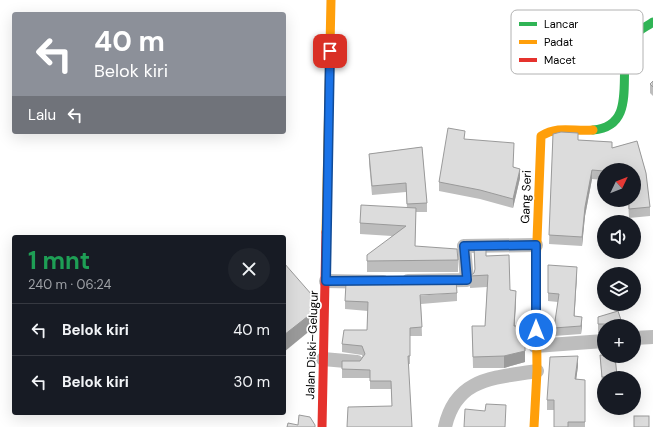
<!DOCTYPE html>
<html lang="id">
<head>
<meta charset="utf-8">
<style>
  :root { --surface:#171b24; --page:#20242c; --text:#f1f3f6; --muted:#9ea1a6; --line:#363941 }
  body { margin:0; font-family:"DM Sans",sans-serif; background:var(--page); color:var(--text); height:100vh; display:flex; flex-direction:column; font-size:15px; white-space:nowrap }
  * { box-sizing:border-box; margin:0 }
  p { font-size:13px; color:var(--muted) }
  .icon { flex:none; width:22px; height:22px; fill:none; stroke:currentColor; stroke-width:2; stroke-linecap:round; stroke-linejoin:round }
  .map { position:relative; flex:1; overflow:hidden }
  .sheet { position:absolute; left:12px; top:235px; width:274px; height:180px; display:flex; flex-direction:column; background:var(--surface); border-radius:4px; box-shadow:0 4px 16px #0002 }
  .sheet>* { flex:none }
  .top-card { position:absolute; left:12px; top:12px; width:274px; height:122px; border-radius:4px; box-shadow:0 4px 16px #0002; background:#8c9099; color:#fff; overflow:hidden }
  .needle { width:26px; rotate:47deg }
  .tools { position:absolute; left:597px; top:163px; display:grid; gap:8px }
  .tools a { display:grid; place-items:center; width:44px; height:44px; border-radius:50%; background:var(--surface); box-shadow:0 4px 16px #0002; font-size:20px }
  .pin { position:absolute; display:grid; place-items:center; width:34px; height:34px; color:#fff; margin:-17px; border-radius:8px; box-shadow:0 2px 6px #0006 }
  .me { position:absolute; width:44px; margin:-22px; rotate:0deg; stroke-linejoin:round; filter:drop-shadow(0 0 3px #0008) }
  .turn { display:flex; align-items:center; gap:14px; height:84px; padding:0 16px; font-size:18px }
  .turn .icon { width:52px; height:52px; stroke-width:2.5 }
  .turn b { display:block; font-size:28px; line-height:34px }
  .then { display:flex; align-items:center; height:38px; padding:0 16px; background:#0003; gap:8px; font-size:15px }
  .round { display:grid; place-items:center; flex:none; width:42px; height:42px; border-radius:21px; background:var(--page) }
  .headline { display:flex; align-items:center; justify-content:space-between; height:68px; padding:0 16px }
  h1 { font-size:24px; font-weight:700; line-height:30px; color:#1e9e55 }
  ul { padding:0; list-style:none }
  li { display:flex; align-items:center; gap:12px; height:52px; padding:0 16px; border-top:1px solid var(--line) }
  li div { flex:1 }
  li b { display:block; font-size:15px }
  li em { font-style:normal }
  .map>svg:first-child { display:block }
</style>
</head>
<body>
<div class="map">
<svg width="653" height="427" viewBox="0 0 653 427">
  <rect width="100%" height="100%" fill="#fff"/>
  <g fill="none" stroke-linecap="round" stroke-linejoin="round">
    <!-- street -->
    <g stroke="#bdbdbd" stroke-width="14">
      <path d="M326,281L383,282"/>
      <path d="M408,281L467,280L464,246L536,245"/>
      <path d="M634,338L653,337"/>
      <path d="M535,346L604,341"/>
      <path d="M323,359L357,362"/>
      <path d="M445,427C456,377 495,378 537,371"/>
    </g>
    <!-- fast -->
    <path stroke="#30b455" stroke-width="9" d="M593,130C642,126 614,66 631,39C636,31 646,27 653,22"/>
    <!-- slow -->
    <g stroke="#ff9f0a" stroke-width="9">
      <path d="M326,232L331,0"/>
      <path d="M534,427L537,371L536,266L541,136C559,125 574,132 593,130"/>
    </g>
    <!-- jam -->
    <path stroke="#e5322d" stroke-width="9" d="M322,427L326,232"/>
  </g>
  <!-- wall -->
  <g fill="#bdbdbd">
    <path d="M653,81V96L650,93V84Z"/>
    <path d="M561,132L578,133V140L612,142V148L637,141L646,173L650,207V216L629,218L628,200H634V170H604V180L592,179L585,216L582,246L549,244L553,134Z"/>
    <path d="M465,139L514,167L520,178L513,208L480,199L439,191V182Z"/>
    <path d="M422,147L427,203V212H416L415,247L458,260V272H367V261L392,236L360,234V223L407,208L406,192L372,195L369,163V154Z"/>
    <path d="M474,247L486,256L510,290L516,302L514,326L525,362L504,368H473L472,326H485L487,287L470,288V276L474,273L475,271L474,258Z"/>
    <path d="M548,265L577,275L574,316L582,325L581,334L554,336V328L558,302L548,301Z"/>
    <path d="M457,293V301L421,304L422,336H410V364H408L392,406L391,389H370V378H342V361H360L363,358L362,355L342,352V344L367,330L368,311L345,309V301Z"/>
    <path d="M598,317L622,326H604V333H598Z"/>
    <path d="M600,355L615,356L617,378H604V386H602Z"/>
    <path d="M578,366L576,379L585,380V427H554V410H547V400Z"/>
  </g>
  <!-- shaded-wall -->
  <g fill="#9a9a9a">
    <path d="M520,169V178L513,208V199Z"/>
    <path d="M592,170V179L585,216L582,246V237L585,207Z"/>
    <path d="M577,267V275L574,324V316Z"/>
    <path d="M516,291V302L514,337V326Z"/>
    <path d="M312,295V329L284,352V335Z"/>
    <path d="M582,317V325L581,334V326Z"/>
    <path d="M622,323V326H614Z"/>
    <path d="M525,351V362L504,368V356Z"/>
    <path d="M578,356V366L575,389V379Z"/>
  </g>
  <!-- building -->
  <g fill="#dcdcdc" stroke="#9a9a9a">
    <path d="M653,81V87L650,84Z"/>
    <path d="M448,128L465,131L464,139L514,143L513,167L520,169L513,199L480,190L439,182Z"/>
    <path d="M561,132L578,133V140L612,142V148L637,141L646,173L650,207L629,209V200H634V170H604V171L592,170L585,207L582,237L549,235L553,134Z"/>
    <path d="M422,147L427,203L407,204L406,183L372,186L369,154Z"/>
    <path d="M361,205L416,208L415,246L457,249L458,260L367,261V255L406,226L360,223Z"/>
    <path d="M486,246V256L509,255L510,290L516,291L514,326H525V351L504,356L473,357L472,326H485L488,275L470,276L474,273L475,269L474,247Z"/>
    <path d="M284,263L312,295V313L284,335Z"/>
    <path d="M548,265L577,267L574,316L582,317L581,326L554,328L559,294L548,293Z"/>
    <path d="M456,280L457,293L420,295L422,327L410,328V356H408L412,427H347L348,407L392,406L391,381H370V370L342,369V361H360L365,354L362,346L342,344L344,330H367L368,302L345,301L346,283L366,284V281Z"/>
    <path d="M618,311L622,323L614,326H610L607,324H598V317Z"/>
    <path d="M600,355L615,356L617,376L602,377Z"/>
    <path d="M578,356L575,379L585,380V422H568V427H554V400H547L550,357Z"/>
    <path d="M486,404L506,405L505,427H464L465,409L485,411Z"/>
    <path d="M299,415L310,417L315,425V427H287L288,423L298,425Z"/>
    <rect x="634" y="416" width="15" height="11"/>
  </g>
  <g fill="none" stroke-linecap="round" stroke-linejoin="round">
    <!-- route casing -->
    <g stroke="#114b97" stroke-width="10">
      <path id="route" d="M330,51L326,281L467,280L464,246L536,245V330"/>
    </g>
    <!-- route -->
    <use href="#route" stroke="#1a73e8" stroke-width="7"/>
  </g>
  <g text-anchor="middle" stroke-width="3.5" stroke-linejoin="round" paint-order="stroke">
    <!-- street labels -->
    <g font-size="12" fill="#000" stroke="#fff">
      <text transform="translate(526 197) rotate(-88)" y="4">Gang Seri</text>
      <text transform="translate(312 345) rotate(-88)" y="4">Jalan Diski–Gelugur</text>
    </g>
  </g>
  <!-- legend -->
  <rect x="511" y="10" width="132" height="64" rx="6" fill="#fff" stroke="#b2b2b2" stroke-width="1"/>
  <rect x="519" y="22" width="18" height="4" fill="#30b455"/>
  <rect x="519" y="40" width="18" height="4" fill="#ff9f0a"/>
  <rect x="519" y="58" width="18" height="4" fill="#e5322d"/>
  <g font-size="11" fill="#000">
    <text x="544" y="28">Lancar</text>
    <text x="544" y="46">Padat</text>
    <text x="544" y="64">Macet</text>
  </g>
</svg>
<div class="tools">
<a><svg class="needle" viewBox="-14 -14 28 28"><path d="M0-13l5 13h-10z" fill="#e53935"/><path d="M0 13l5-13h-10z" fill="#9ea1a6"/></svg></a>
<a><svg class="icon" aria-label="sound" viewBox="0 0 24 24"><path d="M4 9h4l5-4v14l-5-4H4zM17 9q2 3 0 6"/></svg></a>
<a><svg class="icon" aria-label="layers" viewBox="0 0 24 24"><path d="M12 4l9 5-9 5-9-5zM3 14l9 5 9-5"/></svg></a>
<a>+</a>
<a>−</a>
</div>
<div class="pin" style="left:330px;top:51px;background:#d93025"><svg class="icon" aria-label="arrive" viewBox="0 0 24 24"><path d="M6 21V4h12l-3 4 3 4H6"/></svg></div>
<svg class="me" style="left:536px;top:330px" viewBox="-20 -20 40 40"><circle r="17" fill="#1a73e8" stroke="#fff" stroke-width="3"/><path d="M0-11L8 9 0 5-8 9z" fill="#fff"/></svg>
<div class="top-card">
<div class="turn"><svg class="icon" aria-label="left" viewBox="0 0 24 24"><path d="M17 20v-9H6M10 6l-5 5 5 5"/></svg><div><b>40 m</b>Belok kiri</div></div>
<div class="then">Lalu<svg class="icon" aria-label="left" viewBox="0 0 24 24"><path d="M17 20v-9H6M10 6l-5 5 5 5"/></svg></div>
</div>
<section class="sheet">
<div class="headline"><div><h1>1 mnt</h1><p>240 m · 06:24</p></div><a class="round"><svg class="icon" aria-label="close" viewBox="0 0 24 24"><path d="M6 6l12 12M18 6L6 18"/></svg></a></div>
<ul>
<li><svg class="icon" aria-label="left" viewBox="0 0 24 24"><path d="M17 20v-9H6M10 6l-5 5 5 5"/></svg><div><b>Belok kiri</b></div><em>40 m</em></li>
<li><svg class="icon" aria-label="left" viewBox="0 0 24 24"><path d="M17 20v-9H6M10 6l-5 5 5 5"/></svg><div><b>Belok kiri</b></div><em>30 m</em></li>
</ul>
</section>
</div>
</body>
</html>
